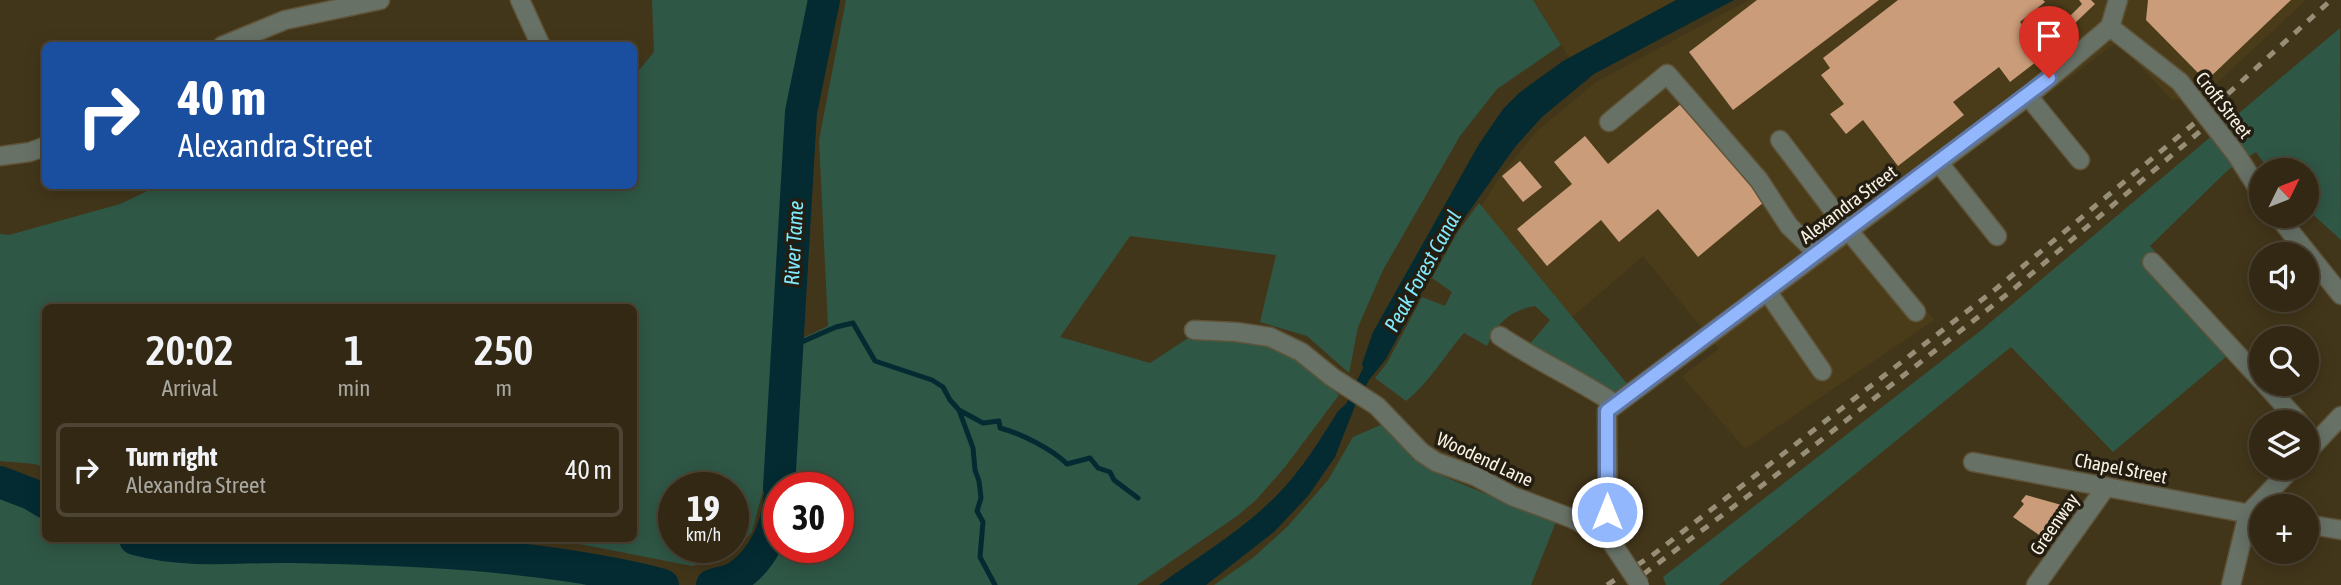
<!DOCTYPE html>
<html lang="en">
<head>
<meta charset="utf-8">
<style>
  :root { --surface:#322814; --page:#3a301d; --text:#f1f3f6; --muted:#a8a6a0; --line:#4d4434 }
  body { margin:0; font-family:"Asap Condensed",sans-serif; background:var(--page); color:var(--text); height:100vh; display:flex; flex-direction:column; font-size:26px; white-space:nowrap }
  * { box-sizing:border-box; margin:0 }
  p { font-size:23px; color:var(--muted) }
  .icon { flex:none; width:38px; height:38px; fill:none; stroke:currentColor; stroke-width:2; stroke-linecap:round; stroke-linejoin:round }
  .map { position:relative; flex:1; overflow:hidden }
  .panel { position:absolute; left:42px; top:304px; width:595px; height:238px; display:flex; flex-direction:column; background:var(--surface); border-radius:10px; box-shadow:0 4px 18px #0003,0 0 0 2px var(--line) }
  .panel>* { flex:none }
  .top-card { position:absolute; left:42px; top:42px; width:595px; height:147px; border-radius:10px; box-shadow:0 4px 18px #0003,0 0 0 2px var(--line); background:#1a4fa0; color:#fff; overflow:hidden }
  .needle { width:46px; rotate:47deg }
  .buttons { position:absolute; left:2249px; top:158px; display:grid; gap:14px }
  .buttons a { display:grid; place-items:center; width:70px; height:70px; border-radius:50%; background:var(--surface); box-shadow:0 4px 18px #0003,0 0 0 2px var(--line); font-size:35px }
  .speed { position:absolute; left:658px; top:472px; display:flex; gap:14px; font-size:35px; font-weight:700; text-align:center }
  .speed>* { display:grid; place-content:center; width:91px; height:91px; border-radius:50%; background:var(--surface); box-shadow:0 4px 18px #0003,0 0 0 2px var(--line); line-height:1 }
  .speed small { font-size:18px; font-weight:400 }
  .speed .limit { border:10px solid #d22; background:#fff; color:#111 }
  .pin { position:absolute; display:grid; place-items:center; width:60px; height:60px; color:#fff; margin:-72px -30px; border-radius:50% 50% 50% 0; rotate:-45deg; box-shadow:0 0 7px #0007 }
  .pin .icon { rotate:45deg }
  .me { position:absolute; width:77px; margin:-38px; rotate:0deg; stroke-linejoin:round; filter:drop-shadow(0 0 5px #0008) }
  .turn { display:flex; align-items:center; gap:24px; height:147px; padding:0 21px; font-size:32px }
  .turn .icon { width:91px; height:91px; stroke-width:2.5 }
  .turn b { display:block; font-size:49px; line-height:60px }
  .eta { display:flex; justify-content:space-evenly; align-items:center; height:119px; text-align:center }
  .eta b { font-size:42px; font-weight:600; line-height:49px }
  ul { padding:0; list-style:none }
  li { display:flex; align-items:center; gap:21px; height:94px; margin:0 14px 10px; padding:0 7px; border:4px solid var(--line); border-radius:10px }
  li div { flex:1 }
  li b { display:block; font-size:26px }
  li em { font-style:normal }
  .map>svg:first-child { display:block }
</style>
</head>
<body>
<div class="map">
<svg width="2341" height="585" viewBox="0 0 2341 585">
  <rect width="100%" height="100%" fill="#42361a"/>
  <!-- built -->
  <g fill="#4b3c19">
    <path d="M1533,0H1706L1578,71Z"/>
    <path d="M1749,0H2306L2203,96L2172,100L2117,42L1862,234L1934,320L1745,449L1682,376L1719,349L1643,256L1572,317L1481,207L1501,175L1537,131L1596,82Z"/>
  </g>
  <!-- green -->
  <g fill="#2f5746" fill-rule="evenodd">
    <path d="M652,0H824L801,112L797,190L785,186L765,483L752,532L730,556L692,566L554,539H634V308H46L45,468L35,464L0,461V234L9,235L120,204L158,186H634V76L654,52ZM674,488H733V548H674Z"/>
    <path d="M846,0H1533L1561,45L1497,89L1460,136L1383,270L1358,327L1349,373L1307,336L1260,322L1276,255L1130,236L1060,337L1150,363L1199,331L1270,337L1332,377L1328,385L1339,395L1285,467L1256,500L1237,516L1137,585H712C720,582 731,581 738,576C763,559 777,528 779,499V548H838V488H779L788,345L828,326L819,140Z"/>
    <path d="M2340,28L2341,240L2307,209L2306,170H2269L2256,152L2228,170L2150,246L2240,345L2113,452L2011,347L1719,585H1666L1663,577L1979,332Z"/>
    <path d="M1479,203L1633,391L1607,411L1595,397L1529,345L1550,320L1535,306C1510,310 1497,323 1487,346L1464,333C1444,356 1429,383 1406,401L1375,378L1387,363L1422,297L1445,306L1452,292L1432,278L1457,233Z"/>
    <path d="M1383,424L1413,459L1445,477L1510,504L1559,514L1531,585H1214L1254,557L1288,526L1328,480L1353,437Z"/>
    <path d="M0,482L31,494L45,503L46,539H135L172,547L225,550L274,547L406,549L540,562L636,577L663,585H0Z"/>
  </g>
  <!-- water -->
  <path fill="#042b32" d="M1676,0H1734L1594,74L1542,117L1515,147L1453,234L1386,359L1369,380L1355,406L1335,457L1308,496L1274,532L1206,585H1159C1199,556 1243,530 1277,495C1301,471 1320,440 1338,411L1346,404L1363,368L1362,364L1373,332L1479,144L1503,109L1519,93L1563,61Z"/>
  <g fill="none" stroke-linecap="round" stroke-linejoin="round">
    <!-- stream -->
    <g stroke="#042b32" stroke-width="5">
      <path d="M788,348L836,327L853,323L875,361L932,380L943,387L950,400L959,410L983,423L999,421L1000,428C1020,433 1052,449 1067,464L1090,458L1098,468L1110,472L1114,480L1138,498"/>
      <path d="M959,410L973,448L975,470L979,481L981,498L977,511L983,522L980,557L995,585"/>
    </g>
    <!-- river -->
    <g stroke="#042b32" stroke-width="32">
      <path d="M0,482L31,494L46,503"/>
      <path d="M779,488L801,112L824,0"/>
      <path d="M135,539C190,554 238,546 293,547C386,549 478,552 570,566C601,571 633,576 663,585"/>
      <path d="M712,585C720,582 731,581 738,576C763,559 777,528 779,499"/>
    </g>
  </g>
  <!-- building -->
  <g fill="#ca9c79">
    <path d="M1757,0H1879L1733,110L1689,52Z"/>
    <path d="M1898,0H2043L2045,2L2020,22L2045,55L2010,82L1999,67L1953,102L1964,115L1898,166L1863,120L1846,134L1830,114L1844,104L1821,75L1830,68L1823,58Z"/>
    <path d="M2079,0H2091L2095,4L2074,24L2068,18L2082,4Z"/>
    <path d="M2148,0H2291L2206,81L2146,20Z"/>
    <path d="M1682,103L1764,202L1698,257L1658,209L1619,242L1601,220L1547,266L1517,229L1572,184L1554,162L1585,136L1608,164Z"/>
    <path d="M1520,161L1542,187L1523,202L1502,176Z"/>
    <path d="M2026,495L2065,506L2042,537L2013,517L2024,504L2021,501Z"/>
  </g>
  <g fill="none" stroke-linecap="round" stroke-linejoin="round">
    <!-- minor casing -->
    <g stroke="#5f543a" stroke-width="21">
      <g id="minor">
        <path d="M520,0L541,46"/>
        <path d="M2110,27L2180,82"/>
        <path d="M2110,27L2118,0"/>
        <path d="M222,46L285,20L380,0"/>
        <path d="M2028,96L2080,160"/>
        <path d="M1609,122L1667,74L1759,180L1789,226L1817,253"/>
        <path d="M1780,140L1848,230L1916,312"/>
        <path d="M2236,154L2261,193"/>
        <path d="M0,156L30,152L46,146"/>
        <path d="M1939,163L1997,236"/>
        <path d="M2277,215L2341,295"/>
        <path d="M2152,262L2261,380"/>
        <path d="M1767,291L1822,371"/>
        <path d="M1194,330L1236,332L1270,337L1301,352L1332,377L1377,406L1421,452L1436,462L1475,476L1512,496L1571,518L1608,537L1607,411L2028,96L2110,27"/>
        <path d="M1500,336C1537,361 1578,379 1615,404"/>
        <path d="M2264,383L2299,422"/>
        <path d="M2306,453L2341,416"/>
        <path d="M1973,462L2261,516"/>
        <path d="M2306,524L2341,530"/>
        <path d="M2036,585L2106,487"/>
        <path d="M2231,585L2248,514L2293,467"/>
      </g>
    </g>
    <!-- minor -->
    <use href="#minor" stroke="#677166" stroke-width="18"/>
    <!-- rail -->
    <g stroke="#978e77" stroke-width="5" stroke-dasharray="9 9" stroke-linecap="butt">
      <path d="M1607,585L1654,554L1997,288L2209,111L2331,0"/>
      <path d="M1629,585L1788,466L2010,292L2223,112"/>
    </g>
    <!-- minor-bridge casing -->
    <g stroke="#5f543a" stroke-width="21" stroke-linecap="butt">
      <g id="minor-bridge">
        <path d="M2180,82L2236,154"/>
        <path d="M1608,537L1640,585"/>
      </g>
    </g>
    <!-- minor-bridge -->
    <use href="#minor-bridge" stroke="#677166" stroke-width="18"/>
  </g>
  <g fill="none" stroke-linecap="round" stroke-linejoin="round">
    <!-- route casing -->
    <g stroke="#5f77a4" stroke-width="18">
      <path id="route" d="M1607,512V411L2049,78"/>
    </g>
    <!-- route -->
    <use href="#route" stroke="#92b7fd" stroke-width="12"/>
  </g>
  <g text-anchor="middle" stroke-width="7" stroke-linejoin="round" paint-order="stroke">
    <!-- street labels -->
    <g font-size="19" fill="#f9f2e2" stroke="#241e12">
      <text transform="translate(2224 105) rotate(52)" y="7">Croft Street</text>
      <text transform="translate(1848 204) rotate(-37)" y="7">Alexandra Street</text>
      <text transform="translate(1485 459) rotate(25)" y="7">Woodend Lane</text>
      <text transform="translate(2121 468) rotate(11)" y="7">Chapel Street</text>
      <text transform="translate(2054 524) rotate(-55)" y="7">Greenway</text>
    </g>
    <!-- water labels -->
    <g font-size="21" font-style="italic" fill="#80ebff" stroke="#241e12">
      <text transform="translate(794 243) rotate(-87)" y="7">River Tame</text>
      <text transform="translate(1423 271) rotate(-61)" y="7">Peak Forest Canal</text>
    </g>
  </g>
</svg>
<div class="buttons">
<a><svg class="needle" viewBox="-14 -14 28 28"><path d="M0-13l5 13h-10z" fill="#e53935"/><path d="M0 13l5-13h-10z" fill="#a8a6a0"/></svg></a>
<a><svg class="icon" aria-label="sound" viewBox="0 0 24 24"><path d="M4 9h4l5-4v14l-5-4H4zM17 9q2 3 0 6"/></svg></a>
<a><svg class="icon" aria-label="search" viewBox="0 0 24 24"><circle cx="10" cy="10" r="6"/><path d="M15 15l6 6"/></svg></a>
<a><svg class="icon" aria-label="layers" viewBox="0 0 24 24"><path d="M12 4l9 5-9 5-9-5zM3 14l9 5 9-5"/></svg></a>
<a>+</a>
</div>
<div class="speed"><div>19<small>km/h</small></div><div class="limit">30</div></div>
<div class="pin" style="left:2049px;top:78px;background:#d93025"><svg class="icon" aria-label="arrive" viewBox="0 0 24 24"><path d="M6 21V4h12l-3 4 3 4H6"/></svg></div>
<svg class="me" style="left:1607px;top:512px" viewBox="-20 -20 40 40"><circle r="17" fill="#92b7fd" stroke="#fff" stroke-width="3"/><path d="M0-11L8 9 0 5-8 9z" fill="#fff"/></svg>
<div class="top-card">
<div class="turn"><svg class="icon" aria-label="right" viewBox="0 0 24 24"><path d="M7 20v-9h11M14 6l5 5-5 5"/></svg><div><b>40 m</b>Alexandra Street</div></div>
</div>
<section class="panel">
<div class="eta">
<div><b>20:02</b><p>Arrival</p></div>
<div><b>1</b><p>min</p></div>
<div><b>250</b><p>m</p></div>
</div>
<ul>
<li><svg class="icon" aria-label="right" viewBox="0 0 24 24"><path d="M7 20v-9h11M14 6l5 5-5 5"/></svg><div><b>Turn right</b><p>Alexandra Street</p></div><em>40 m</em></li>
</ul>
</section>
</div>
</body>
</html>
